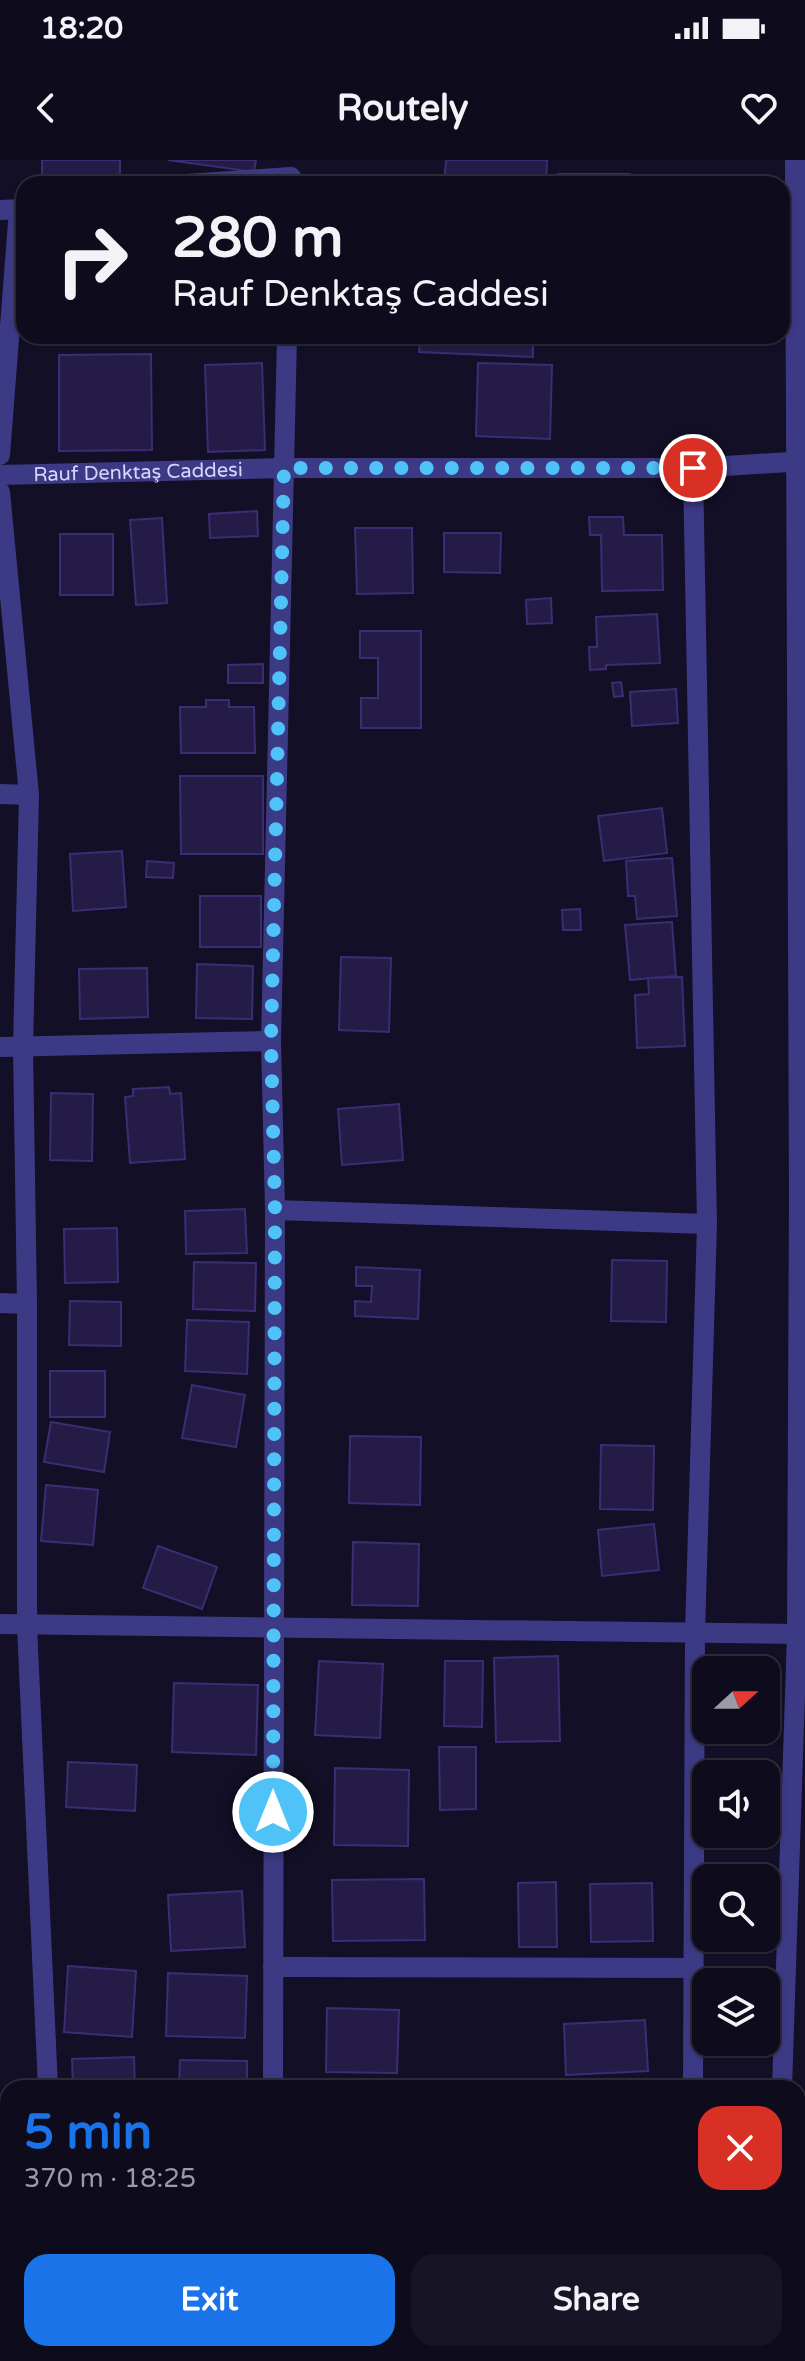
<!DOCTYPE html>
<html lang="en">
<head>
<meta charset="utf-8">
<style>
  :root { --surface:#0e0b1c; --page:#171425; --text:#f1f3f6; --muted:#9b9ba3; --line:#2e2b3b; --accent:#1a73e8 }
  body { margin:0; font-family:"Varela Round",sans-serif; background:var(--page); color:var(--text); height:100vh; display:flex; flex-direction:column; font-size:30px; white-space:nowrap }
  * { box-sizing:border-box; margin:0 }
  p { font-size:26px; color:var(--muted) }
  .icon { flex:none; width:44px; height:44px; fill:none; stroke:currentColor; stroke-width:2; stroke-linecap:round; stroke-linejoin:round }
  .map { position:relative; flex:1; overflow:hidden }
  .details { position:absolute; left:0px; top:1920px; width:806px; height:282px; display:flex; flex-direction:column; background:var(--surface); border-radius:24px 24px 0 0; box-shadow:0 2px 6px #0004,0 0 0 2px var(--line) }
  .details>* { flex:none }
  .guide { position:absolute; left:16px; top:16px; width:774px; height:168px; border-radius:24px; box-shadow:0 2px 6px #0004,0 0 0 2px var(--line); background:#0e0b1c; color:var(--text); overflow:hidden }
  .needle { width:52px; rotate:69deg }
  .fabs { position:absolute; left:692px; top:1496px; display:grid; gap:16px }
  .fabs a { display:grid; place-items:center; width:88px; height:88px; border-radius:16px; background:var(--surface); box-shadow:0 2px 6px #0004,0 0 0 2px var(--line); font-size:40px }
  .pin { position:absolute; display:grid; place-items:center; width:68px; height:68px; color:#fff; margin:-34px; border:4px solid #fff; border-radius:50%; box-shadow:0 2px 8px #0007 }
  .me { position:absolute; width:88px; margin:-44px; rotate:0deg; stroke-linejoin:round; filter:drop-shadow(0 0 6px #0008) }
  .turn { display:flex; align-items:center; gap:28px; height:168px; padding:0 24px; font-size:36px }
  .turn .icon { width:104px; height:104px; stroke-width:2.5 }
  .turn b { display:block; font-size:56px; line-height:68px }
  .round { display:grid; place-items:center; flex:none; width:84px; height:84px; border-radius:24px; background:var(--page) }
  .headline { display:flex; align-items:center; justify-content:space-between; height:136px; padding:0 24px }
  h1 { font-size:48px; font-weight:800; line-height:60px; color:var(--accent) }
  .primary-button { display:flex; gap:16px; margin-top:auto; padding:16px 24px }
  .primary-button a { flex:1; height:92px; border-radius:24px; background:var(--accent); color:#fff; font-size:32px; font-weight:800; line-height:92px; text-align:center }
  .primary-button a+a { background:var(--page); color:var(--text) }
  .status { display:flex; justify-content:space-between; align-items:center; height:56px; padding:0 40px; background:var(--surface); direction:ltr }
  .status svg { height:22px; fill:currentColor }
  header { display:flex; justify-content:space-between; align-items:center; height:104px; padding:0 24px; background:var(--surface); font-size:36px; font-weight:800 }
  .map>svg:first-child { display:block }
</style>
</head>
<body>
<div class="status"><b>18:20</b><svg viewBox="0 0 49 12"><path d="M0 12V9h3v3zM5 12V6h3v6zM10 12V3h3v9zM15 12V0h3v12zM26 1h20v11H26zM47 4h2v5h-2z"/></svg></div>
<header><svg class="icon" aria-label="back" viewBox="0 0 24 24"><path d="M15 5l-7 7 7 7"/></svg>Routely<svg class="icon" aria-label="heart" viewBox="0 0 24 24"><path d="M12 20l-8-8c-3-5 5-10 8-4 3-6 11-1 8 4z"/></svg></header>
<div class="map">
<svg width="805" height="2201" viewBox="0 0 805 2201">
  <rect width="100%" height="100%" fill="#130f26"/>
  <!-- building -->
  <g fill="#241b47" stroke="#3b2d73" stroke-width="2">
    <rect x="42" y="0" width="78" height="21"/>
    <path d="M168,0H256L254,12Z"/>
    <path d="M446,0H547L546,24H444Z"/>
    <rect x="558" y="14" width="72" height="10"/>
    <rect x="122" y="176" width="37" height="2"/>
    <path d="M420,176H533V197L419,192Z"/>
    <path d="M151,194L152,290L59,291V195Z"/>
    <path d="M262,203L265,290L208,292L205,205Z"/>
    <path d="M478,203L552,205L550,279L476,276Z"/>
    <path d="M257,351L258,376L210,378L209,354Z"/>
    <path d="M589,357H623L624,375H662L663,430L602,431L601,375H590Z"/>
    <path d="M162,358L167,443L136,445L130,360Z"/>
    <path d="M355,368H412L413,433L357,434Z"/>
    <path d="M444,373H501L500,413L444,412Z"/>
    <rect x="60" y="374" width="53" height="61"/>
    <path d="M551,438L552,463L527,464L526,440Z"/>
    <path d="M657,454L660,503L606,505V509L590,510L589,487H597L596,457Z"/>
    <path d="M360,471H421V568H361V538H378V498H360Z"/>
    <path d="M263,504V523H228V505Z"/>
    <path d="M621,522L623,536L614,537L612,523Z"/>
    <path d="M676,529L678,563L632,566L630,532Z"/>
    <path d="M206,540H229V547H254L255,593H181L180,547H206Z"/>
    <path d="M180,616H263V694H181Z"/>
    <path d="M662,648L667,693L604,701L598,656Z"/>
    <path d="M122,691L126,747L73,751L70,694Z"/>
    <path d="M672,698L677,756L637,759L635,736H628L626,701Z"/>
    <path d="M147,701L174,703L173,718L146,717Z"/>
    <rect x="200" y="736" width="61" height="51"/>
    <path d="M580,749L581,770H563L562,750Z"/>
    <path d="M672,762L676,816L630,820L625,765Z"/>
    <path d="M341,797L391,798L389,872L339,870Z"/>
    <path d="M197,804L253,806L252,859L196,858Z"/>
    <path d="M147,808L148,857L80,859L79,809Z"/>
    <path d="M682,817L685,886L637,888L635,835L649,834L648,818Z"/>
    <path d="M169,927L170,934L181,933L185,999L130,1003L125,937L133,936V929Z"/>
    <path d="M51,933L93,934L92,1001L50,1000Z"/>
    <path d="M399,944L403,1000L342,1005L338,949Z"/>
    <path d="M245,1049L247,1093L186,1094L185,1051Z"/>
    <path d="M117,1068L118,1122L65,1123L64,1069Z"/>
    <path d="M612,1100L667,1101L666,1162L611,1161Z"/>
    <path d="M194,1102L256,1103L255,1151L193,1149Z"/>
    <path d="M356,1107L420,1110L418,1159L355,1156V1141L371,1142L372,1126H356Z"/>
    <path d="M70,1141L121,1142V1186L69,1185Z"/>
    <path d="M187,1160L249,1162L247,1214L185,1211Z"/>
    <rect x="50" y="1211" width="55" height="46"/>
    <path d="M192,1225L245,1235L236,1287L182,1278Z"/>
    <path d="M51,1262L110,1272L104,1312L44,1302Z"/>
    <path d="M350,1276L421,1277L420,1345L349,1343Z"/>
    <path d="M601,1285L654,1286L653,1350L600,1349Z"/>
    <path d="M46,1325L98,1330L93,1385L41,1381Z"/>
    <path d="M654,1364L659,1410L602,1416L598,1370Z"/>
    <path d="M353,1382L419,1384L418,1446L352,1445Z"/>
    <path d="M158,1386L217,1407L202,1449L143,1428Z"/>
    <path d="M558,1496L560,1581L496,1582L494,1498Z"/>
    <path d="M319,1501L383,1504L380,1578L315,1575Z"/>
    <path d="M445,1501H483L482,1567L444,1566Z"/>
    <path d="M174,1523L258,1525L256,1595L172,1592Z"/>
    <path d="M439,1587H476V1649L440,1650Z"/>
    <path d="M68,1602L137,1605L135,1651L66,1647Z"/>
    <path d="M335,1608L409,1610L408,1686L334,1685Z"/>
    <path d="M424,1719L425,1780L333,1781L332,1720Z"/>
    <path d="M556,1722L557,1787H519L518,1723Z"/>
    <path d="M652,1723L653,1781L591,1782L590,1724Z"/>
    <path d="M242,1731L245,1787L171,1791L168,1735Z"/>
    <path d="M68,1806L136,1811L132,1877L64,1872Z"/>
    <path d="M168,1813L247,1816L245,1878L166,1876Z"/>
    <path d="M327,1848L399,1850L397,1913L326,1912Z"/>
    <path d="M645,1860L648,1911L566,1915L564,1864Z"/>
    <path d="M134,1897L135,1928H73L72,1899Z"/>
    <path d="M180,1900L247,1901V1928H179Z"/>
    <path d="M0,2002L2,2068H0Z"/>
    <path d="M0,2088H3L4,2161H0Z"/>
    <path d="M508,2194H561V2201H507Z"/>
    <rect x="578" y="2194" width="53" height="7"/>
  </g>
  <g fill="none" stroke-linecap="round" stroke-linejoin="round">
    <!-- minor -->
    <g stroke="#3d3a85" stroke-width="20">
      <path d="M186,24L291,17"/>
      <path d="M0,50L24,49"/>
      <path d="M0,295L19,50"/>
      <path id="s1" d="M0,315L284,308H693L805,301"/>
      <path d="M0,332L29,635L23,887L27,1144V1466L48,1928"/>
      <path d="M0,634L29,635"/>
      <path d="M0,887L271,881"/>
      <path d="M275,1050L707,1064"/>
      <path d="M0,1143L27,1144"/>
      <path d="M0,1464L797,1474"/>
      <path d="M273,1807L694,1808"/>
      <path d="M273,1928L275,1050L271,881L287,176"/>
      <path d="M693,1928L695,1473L707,1064L693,308"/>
      <path d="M782,1928L797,1474L799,1035L795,0"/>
      <path d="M798,2176L805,2172"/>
      <path d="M61,2194V2201"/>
      <path d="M272,2201V2194"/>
      <path d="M692,2201V2194"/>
      <path d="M761,2201L770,2194"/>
    </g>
  </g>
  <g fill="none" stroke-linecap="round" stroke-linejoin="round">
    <!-- route -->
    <path stroke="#4fc3f7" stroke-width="14" stroke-dasharray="0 25.2" d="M273,1652L275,1050L271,881L284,308H693"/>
  </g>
  <g text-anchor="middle" stroke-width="8" stroke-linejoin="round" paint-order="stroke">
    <!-- street labels -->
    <g font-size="20" fill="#d9d4ff" stroke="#130f26">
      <text dy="7" stroke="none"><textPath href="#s1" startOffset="138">Rauf Denktaş Caddesi</textPath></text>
    </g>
  </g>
</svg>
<div class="fabs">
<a><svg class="needle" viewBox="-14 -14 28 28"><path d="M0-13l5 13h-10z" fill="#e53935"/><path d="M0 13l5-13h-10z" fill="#9b9ba3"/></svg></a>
<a><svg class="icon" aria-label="sound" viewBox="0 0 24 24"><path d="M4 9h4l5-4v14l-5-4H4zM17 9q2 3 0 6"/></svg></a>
<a><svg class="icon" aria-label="search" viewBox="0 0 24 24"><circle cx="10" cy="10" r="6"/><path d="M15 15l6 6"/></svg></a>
<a><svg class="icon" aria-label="layers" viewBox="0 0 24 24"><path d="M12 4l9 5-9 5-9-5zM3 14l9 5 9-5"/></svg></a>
</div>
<div class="pin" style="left:693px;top:308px;background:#d93025"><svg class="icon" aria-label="arrive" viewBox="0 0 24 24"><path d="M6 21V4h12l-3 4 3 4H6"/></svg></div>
<svg class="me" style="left:273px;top:1652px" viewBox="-20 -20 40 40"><circle r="17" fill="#4fc3f7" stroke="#fff" stroke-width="3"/><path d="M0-11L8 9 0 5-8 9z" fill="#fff"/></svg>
<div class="guide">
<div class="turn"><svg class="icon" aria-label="right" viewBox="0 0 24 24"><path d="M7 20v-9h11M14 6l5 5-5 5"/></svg><div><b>280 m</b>Rauf Denktaş Caddesi</div></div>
</div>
<section class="details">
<div class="headline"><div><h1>5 min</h1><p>370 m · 18:25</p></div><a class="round" style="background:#d93025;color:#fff"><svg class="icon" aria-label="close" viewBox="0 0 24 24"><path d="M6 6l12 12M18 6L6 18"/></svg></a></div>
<div class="primary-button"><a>Exit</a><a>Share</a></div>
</section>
</div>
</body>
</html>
